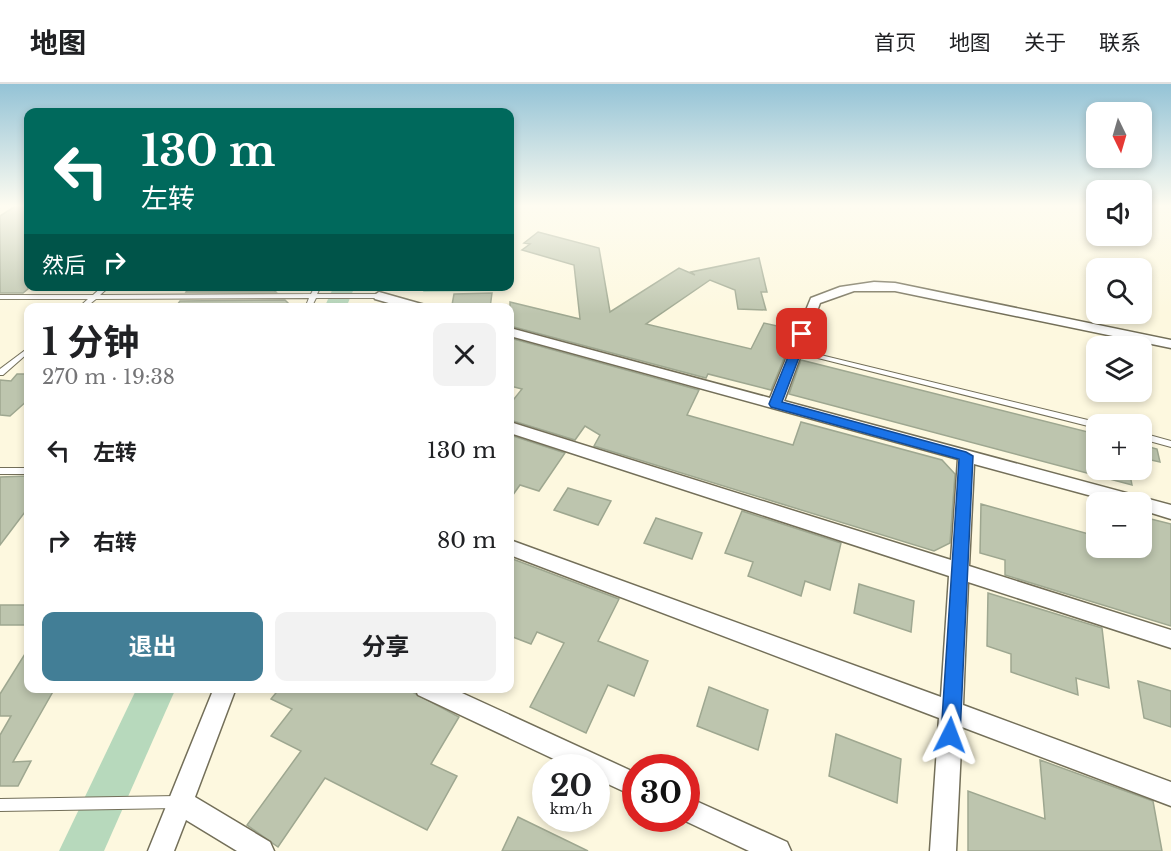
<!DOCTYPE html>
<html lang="zh">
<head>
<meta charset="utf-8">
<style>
  :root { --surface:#fff; --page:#f2f2f2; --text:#202124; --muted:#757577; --line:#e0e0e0; --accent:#427e96 }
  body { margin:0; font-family:"Libre Baskerville","Noto Sans SC",serif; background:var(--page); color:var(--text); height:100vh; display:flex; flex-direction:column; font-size:22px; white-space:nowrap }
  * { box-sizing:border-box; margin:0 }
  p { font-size:20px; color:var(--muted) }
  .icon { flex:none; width:33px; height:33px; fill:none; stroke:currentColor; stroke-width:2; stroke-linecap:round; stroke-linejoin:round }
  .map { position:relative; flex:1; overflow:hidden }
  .panel { position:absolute; left:24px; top:219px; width:490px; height:390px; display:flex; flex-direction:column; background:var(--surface); border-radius:12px; box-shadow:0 3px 9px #0003 }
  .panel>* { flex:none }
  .hud { position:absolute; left:24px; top:24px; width:490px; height:183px; border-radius:12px; box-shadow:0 3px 9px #0003; background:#00695c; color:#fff; overflow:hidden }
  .needle { width:39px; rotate:175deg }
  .controls { position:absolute; left:1086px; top:18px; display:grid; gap:12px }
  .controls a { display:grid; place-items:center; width:66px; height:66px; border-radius:12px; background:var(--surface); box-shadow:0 3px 9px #0003; font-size:30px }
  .speed { position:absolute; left:532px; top:670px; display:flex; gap:12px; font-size:30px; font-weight:700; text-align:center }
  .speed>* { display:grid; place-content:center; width:78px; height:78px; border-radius:50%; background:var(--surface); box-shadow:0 3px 9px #0003; line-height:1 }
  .speed small { font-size:15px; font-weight:400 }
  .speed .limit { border:9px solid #d22; background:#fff; color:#111 }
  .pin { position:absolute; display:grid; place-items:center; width:51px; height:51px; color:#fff; margin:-26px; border-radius:12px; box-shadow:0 3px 9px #0006 }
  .me { position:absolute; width:66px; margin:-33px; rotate:3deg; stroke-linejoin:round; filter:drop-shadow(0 0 4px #0008) }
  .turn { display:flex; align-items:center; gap:21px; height:126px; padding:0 18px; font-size:27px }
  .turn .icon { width:78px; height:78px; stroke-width:2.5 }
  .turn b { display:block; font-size:42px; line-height:51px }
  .then { display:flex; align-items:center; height:57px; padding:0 18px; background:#0003; gap:12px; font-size:22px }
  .round { display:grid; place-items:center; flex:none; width:63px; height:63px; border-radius:12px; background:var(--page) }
  .head { display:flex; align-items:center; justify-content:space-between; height:102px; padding:0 18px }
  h1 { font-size:36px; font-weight:700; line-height:45px }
  .button { display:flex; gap:12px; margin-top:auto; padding:12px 18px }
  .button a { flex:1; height:69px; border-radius:12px; background:var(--accent); color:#fff; font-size:24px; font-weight:700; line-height:69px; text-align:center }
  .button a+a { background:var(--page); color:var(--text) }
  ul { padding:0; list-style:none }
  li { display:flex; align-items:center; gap:18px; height:90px; padding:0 18px }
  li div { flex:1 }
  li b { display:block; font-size:22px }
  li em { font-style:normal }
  header { display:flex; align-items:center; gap:36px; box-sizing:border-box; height:84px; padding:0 30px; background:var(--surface); border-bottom:2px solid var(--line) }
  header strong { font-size:28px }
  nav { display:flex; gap:33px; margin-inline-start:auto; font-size:21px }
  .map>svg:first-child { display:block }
</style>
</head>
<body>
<header>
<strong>地图</strong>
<nav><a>首页</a><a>地图</a><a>关于</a><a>联系</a></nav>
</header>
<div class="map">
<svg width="1171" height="767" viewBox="0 0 1171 767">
  <rect width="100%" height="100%" fill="#fdf8df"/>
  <!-- water -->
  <path fill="#b7d9bc" d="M425,203V202L506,203L505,207L423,208Z"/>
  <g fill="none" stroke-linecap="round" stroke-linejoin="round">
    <!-- river -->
    <g fill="#b7d9bc" fill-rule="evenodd">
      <path d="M334,202H355L346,224H324Z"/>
      <path d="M137,604H176L104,767H59Z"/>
    </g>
  </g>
  <!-- building -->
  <g fill="#bdc5ae" stroke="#9ea790" stroke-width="1.5">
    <path d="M14,123H28V205L23,209H0V132Z"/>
    <path d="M538,148L599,164L610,228L679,184L695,191L691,188L759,174L767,208H761L766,226L738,225L735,206L710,196L646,240L751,265L764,239L791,245L780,271L785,272L771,306L708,290L706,294L510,242V218L580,235L574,181L522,166L530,160L524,159Z"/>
    <path d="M190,202H270L276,208H186Z"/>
    <path d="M492,209L490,224L452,221L454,210Z"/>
    <path d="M285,216L293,224H175L180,217Z"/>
    <path d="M510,254L699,306L687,331L793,361L801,338L942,376L955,390L950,459L934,467L594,362L600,351L585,342L575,356L510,336V320L522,305L510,302Z"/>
    <path d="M801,276L1096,350V386H1129L1132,401L789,310Z"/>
    <path d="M17,290H28V316L10,332L0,331V296L11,297Z"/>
    <path d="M510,351L565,369L539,407L520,401L510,415Z"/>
    <path d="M1142,361L1157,365L1160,378L1142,374Z"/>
    <path d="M28,392V424L0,461V393Z"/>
    <path d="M568,404L611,417L598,441L554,426Z"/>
    <path d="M981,420L1096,452V464H1149L1143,433L1171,440V542L1005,491V476L980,469Z"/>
    <path d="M742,427L841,459L830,506L805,497L801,512L748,492L753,478L725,469Z"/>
    <path d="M656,434L702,449L692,475L644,459Z"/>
    <path d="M510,474L619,515L598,557L648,577L634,612L608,601L586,649L530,623L564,559L537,548L531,560L510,552Z"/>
    <path d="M859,500L914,517L911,548L854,529Z"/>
    <path d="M988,509L1102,544L1109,604L1076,594L1078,611L1011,588V570L987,562Z"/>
    <rect x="0" y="521" width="28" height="20"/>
    <path d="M28,565V604H55L13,678L31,677L18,702H0V651L11,632H0V610Z"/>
    <path d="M1138,597L1171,607V643L1144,634Z"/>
    <path d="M709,603L768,626L758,666L697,642Z"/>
    <path d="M280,604H405L459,633L431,680L457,692L427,746L325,694L278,763L247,741L301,667L271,652L292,625L271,615Z"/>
    <path d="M836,650L901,675L897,719L829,692Z"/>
    <path d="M1040,676L1153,717L1162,767H968V707L1045,735Z"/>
    <path d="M518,733L588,767H502Z"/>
  </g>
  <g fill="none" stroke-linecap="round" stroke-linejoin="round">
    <!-- service casing -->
    <g stroke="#736f59" stroke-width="2">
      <g id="service">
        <path d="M103,202H110L100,211L311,210L315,202H321L317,210H379L382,212L379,214H316L311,224H305L309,214L96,215L85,224H78L88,215H0V211H93Z"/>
        <path d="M28,264V269L3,291H0V285Z"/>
        <path d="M796,265L1096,338L1100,340H1096V344L794,268V266Z"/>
        <path d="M1142,349L1171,357V363L1142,355Z"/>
        <rect x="0" y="384" width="28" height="6"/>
        <path d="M177,712L181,714L183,718L181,722L177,724L0,727V715Z"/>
      </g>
    </g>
    <!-- minor casing -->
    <g stroke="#736f59" stroke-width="3">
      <g id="minor">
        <path d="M874,198L895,199L1171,256V264L895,207H854L820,219L784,317L1171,421V435L1142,426V418H1114L974,380L969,482L1171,546V564L968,498L963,621L1171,698V722L962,643L956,767H930L939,634L510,471V456L941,613L949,492L510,349V338L951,476L958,375L510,252V244L770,314L811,214L840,203Z"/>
        <path d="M379,208L425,221L427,224H406L375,215L373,212Z"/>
        <path d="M214,604H236L195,713L270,758L274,767H237L186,736L174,767H148Z"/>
        <path d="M415,604H451L636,689V713L597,695V684H573L418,611Z"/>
        <path d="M687,713L787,758L791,767H749L681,735H687Z"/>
      </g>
    </g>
    <!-- service -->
    <use href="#service" fill="#fff" fill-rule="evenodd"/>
    <!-- minor -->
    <use href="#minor" fill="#fff" fill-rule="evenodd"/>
  </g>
  <!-- sky -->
  <linearGradient id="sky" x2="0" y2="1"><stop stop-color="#94c3d6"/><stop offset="0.53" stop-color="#fefcf1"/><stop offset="1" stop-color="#fefcf1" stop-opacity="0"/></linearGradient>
  <rect width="1171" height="230" fill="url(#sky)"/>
  <!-- route -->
  <path fill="#1a73e8" stroke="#114b97" stroke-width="1.5" d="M798,248L808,250L782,318L966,368L973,372L960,651L957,658L950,661L943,658L941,651L959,375L771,323L769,320Z"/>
</svg>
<div class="controls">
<a><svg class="needle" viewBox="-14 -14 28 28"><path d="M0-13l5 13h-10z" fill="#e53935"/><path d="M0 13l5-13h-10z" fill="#757577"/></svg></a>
<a><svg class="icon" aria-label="sound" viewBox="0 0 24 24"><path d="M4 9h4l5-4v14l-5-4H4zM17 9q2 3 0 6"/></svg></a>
<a><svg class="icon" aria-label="search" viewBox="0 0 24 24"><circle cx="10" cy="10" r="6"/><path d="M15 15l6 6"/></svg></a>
<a><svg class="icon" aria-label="layers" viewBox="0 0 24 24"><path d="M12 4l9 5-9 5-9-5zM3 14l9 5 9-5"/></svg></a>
<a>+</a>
<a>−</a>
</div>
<div class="speed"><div>20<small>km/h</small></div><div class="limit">30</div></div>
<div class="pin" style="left:802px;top:250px;background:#d93025"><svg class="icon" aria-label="arrive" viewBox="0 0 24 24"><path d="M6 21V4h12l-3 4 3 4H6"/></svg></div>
<svg class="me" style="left:950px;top:651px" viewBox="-20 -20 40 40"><path d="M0-17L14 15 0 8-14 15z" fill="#1a73e8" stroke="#fff" stroke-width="4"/></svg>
<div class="hud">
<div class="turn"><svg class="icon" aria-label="left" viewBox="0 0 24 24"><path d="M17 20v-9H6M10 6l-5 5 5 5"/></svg><div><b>130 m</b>左转</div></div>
<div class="then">然后<svg class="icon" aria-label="right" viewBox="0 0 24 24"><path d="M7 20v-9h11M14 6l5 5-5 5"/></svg></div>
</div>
<section class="panel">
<div class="head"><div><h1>1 分钟</h1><p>270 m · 19:38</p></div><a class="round"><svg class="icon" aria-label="close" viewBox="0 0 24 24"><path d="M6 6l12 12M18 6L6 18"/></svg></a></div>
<ul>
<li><svg class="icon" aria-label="left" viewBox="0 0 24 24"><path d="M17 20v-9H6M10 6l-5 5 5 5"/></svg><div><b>左转</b></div><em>130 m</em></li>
<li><svg class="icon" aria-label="right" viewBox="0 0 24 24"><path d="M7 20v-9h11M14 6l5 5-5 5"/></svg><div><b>右转</b></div><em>80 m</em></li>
</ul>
<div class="button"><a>退出</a><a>分享</a></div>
</section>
</div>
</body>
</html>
